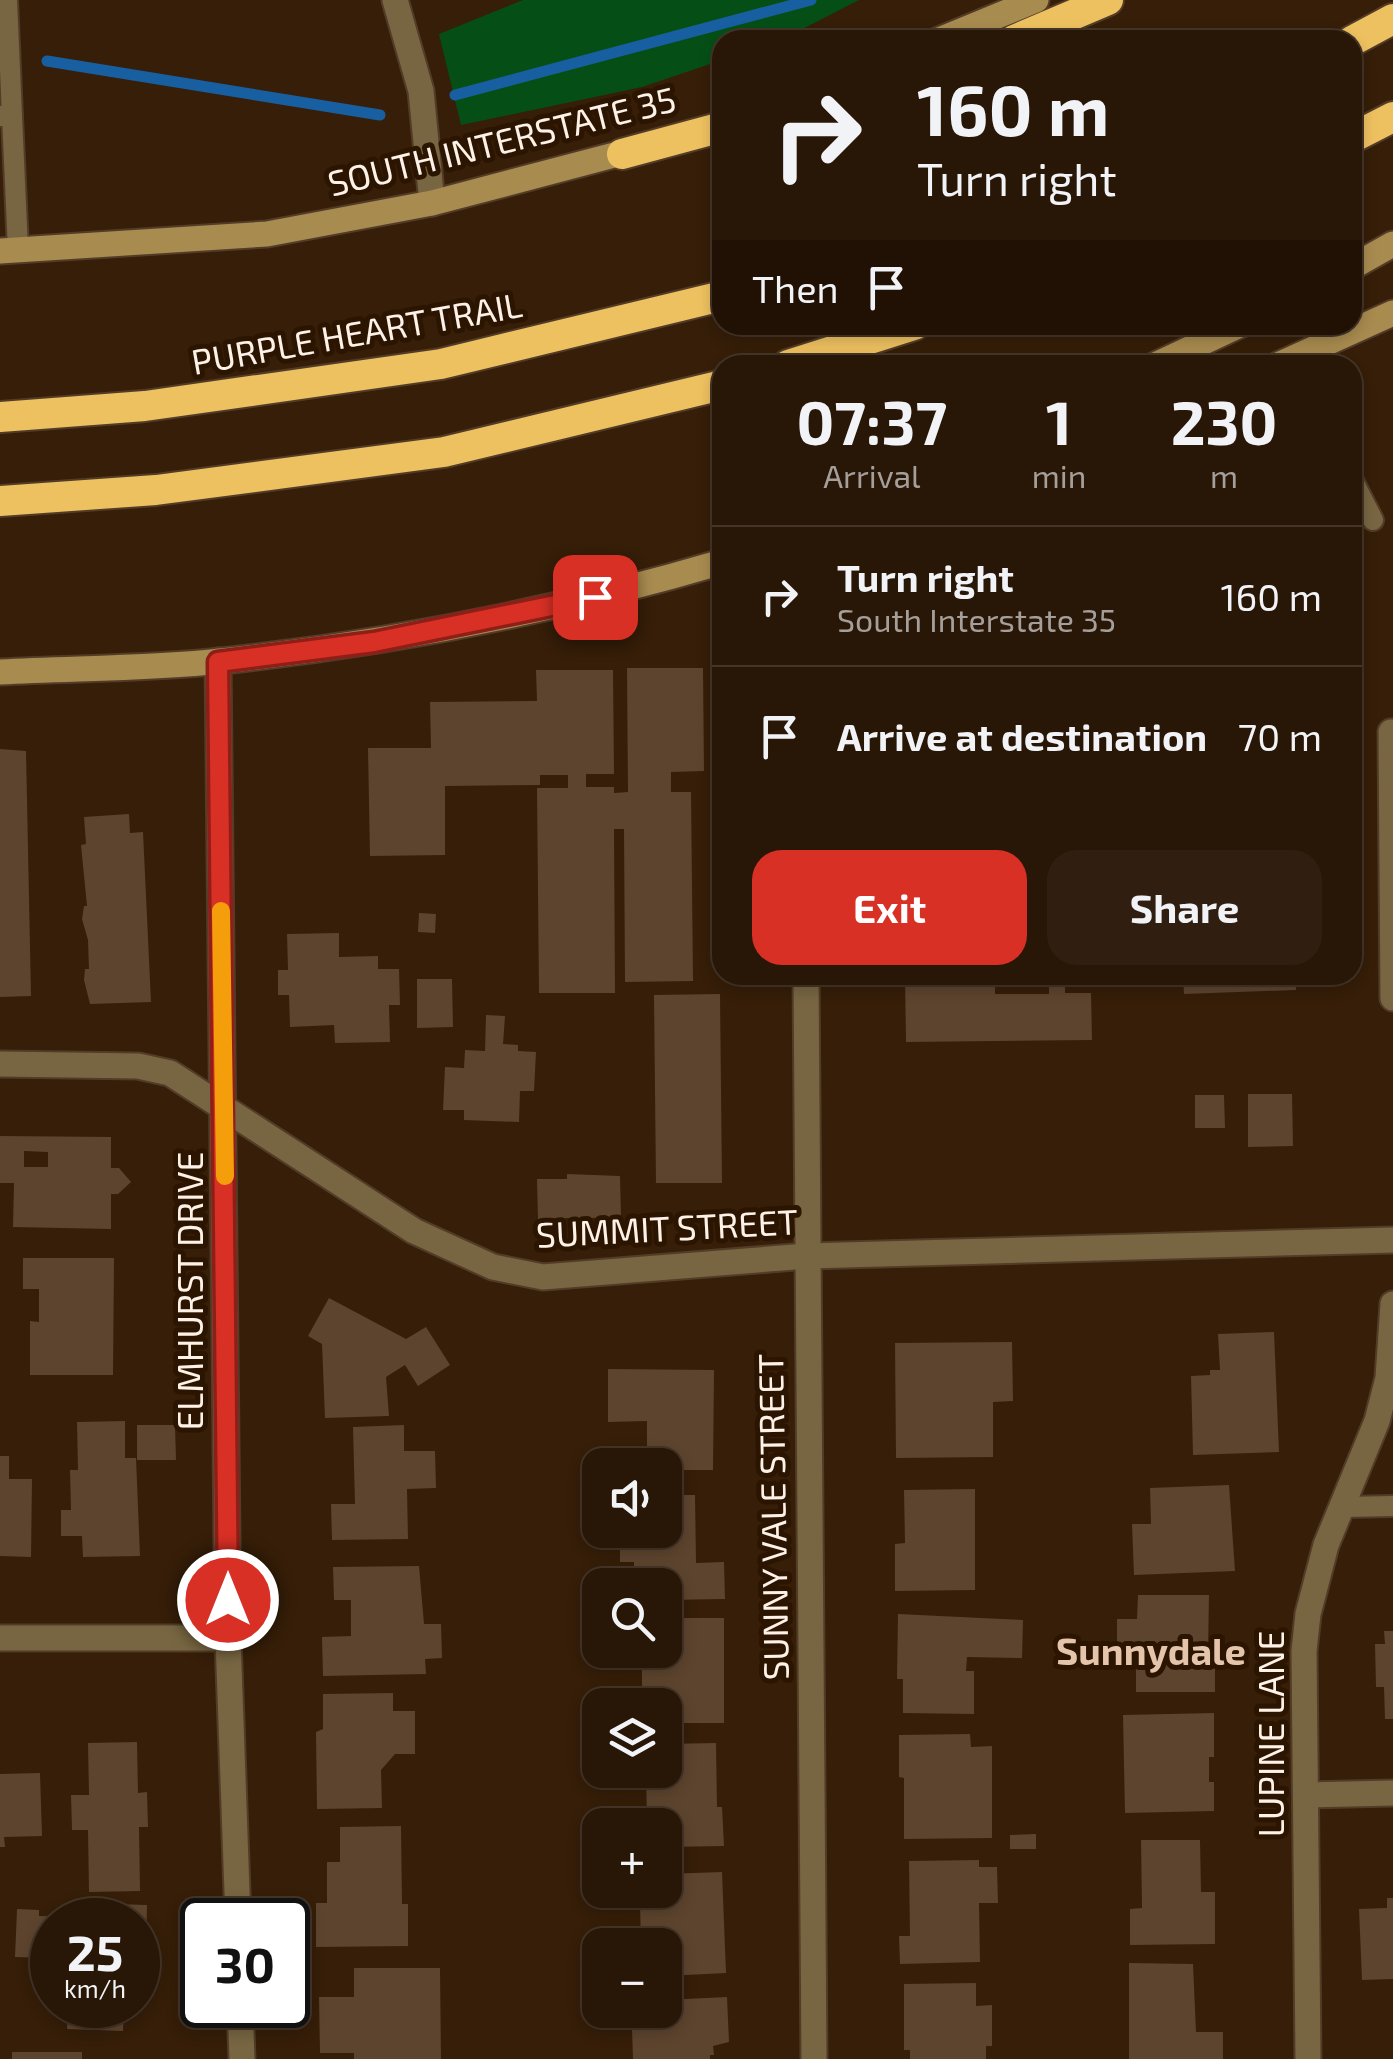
<!DOCTYPE html>
<html lang="en">
<head>
<meta charset="utf-8">
<style>
  :root { --surface:#281606; --page:#301f10; --text:#f1f3f6; --muted:#a59f9b; --line:#443528; --accent:#d93025 }
  body { margin:0; font-family:"Exo 2",sans-serif; background:var(--page); color:var(--text); height:100vh; display:flex; flex-direction:column; font-size:38px; white-space:nowrap }
  * { box-sizing:border-box; margin:0 }
  p { font-size:32px; color:var(--muted) }
  .icon { flex:none; width:55px; height:55px; fill:none; stroke:currentColor; stroke-width:2; stroke-linecap:round; stroke-linejoin:round }
  .map { position:relative; flex:1; overflow:hidden }
  .panel { position:absolute; left:712px; top:355px; width:650px; height:630px; display:flex; flex-direction:column; background:var(--surface); border-radius:30px; box-shadow:0 5px 15px #0003,0 0 0 2px var(--line) }
  .panel>* { flex:none }
  .hud { position:absolute; left:712px; top:30px; width:650px; height:305px; border-radius:30px; box-shadow:0 5px 15px #0003,0 0 0 2px var(--line); background:#281606; color:var(--text); overflow:hidden }
  .buttons { position:absolute; left:582px; top:1448px; display:grid; gap:20px }
  .buttons a { display:grid; place-items:center; width:100px; height:100px; border-radius:20px; background:var(--surface); box-shadow:0 5px 15px #0003,0 0 0 2px var(--line); font-size:50px }
  .speed { position:absolute; left:30px; top:1898px; display:flex; gap:20px; font-size:50px; font-weight:700; text-align:center }
  .speed>* { display:grid; place-content:center; width:130px; height:130px; border-radius:50%; background:var(--surface); box-shadow:0 5px 15px #0003,0 0 0 2px var(--line); line-height:1 }
  .speed small { font-size:25px; font-weight:400 }
  .speed .limit { border:5px solid #111; border-radius:15px; background:#fff; color:#111 }
  .pin { position:absolute; display:grid; place-items:center; width:85px; height:85px; color:#fff; margin:-42px; border-radius:20px; box-shadow:0 5px 15px #0006 }
  .me { position:absolute; width:110px; margin:-55px; rotate:0deg; stroke-linejoin:round; filter:drop-shadow(0 0 8px #0008) }
  .turn { display:flex; align-items:center; gap:35px; height:210px; padding:0 40px; font-size:45px }
  .turn .icon { width:130px; height:130px; stroke-width:2.5 }
  .turn b { display:block; font-size:70px; line-height:85px }
  .then { display:flex; align-items:center; height:95px; padding:0 40px; background:#0003; gap:20px; font-size:38px }
  .eta { display:flex; justify-content:space-evenly; align-items:center; height:170px; text-align:center }
  .eta b { font-size:60px; font-weight:700; line-height:70px }
  .action { display:flex; gap:20px; margin-top:auto; padding:20px 40px }
  .action a { flex:1; height:115px; border-radius:30px; background:var(--accent); color:#fff; font-size:40px; font-weight:700; line-height:115px; text-align:center }
  .action a+a { background:var(--page); color:var(--text) }
  ul { padding:0; list-style:none }
  li { display:flex; align-items:center; gap:30px; height:140px; padding:0 40px; border-top:2px solid var(--line) }
  li div { flex:1 }
  li b { display:block; font-size:38px }
  li em { font-style:normal }
  .map>svg:first-child { display:block }
</style>
</head>
<body>
<div class="map">
<svg width="1393" height="2059" viewBox="0 0 1393 2059">
  <rect width="100%" height="100%" fill="#361e08"/>
  <!-- green -->
  <path fill="#054f16" d="M523,0H859L781,40H722V60L642,87L461,125L439,34Z"/>
  <g fill="none" stroke-linecap="round" stroke-linejoin="round">
    <!-- stream -->
    <g stroke="#175fa1" stroke-width="11">
      <path d="M47,61L380,115"/>
      <path d="M455,95L811,0"/>
    </g>
  </g>
  <!-- building -->
  <g fill="#5d442e" fill-rule="evenodd">
    <path d="M627,668H703L704,771L671,772V792H691L693,981L625,982L624,829H614L615,993H539L537,788H568V775H540V785L445,786V855L370,856L368,748H431L430,702L537,701L536,670H613L614,774H586V787H614V793L628,792Z"/>
    <path d="M0,749L26,751L31,996L0,997Z"/>
    <path d="M129,814L130,833L143,832L151,1002L90,1004L84,980L85,969H89L88,940L82,919L84,906H87L81,845L86,844L84,817Z"/>
    <path d="M419,913L436,914L435,933L418,932Z"/>
    <path d="M339,933V957L378,956V969H399L400,1005H389L390,1042L335,1043L334,1025L290,1027L289,995H278V970H288L287,934Z"/>
    <path d="M905,975H995V994H1049V981H1027V975H1090V981H1065V993H1091L1092,1040L906,1042Z"/>
    <path d="M1183,975H1296V990L1184,994Z"/>
    <path d="M417,979H452L453,1027L417,1028Z"/>
    <path d="M720,994L722,1183H656L654,995Z"/>
    <path d="M486,1015L505,1016L503,1044L518,1045V1051L536,1052L534,1091H520L519,1122L464,1120V1110H443L445,1067L464,1068L465,1050L485,1051Z"/>
    <path d="M1248,1094H1292L1293,1146L1248,1147Z"/>
    <path d="M1195,1095H1224L1225,1128H1195Z"/>
    <path d="M0,1136L111,1137V1168H119L131,1182L118,1194H111V1229L13,1227L14,1183H0ZM24,1151L48,1152V1167H24Z"/>
    <path d="M567,1174L620,1176L621,1217L591,1218L592,1231L569,1232V1218L538,1219L537,1179H567Z"/>
    <path d="M23,1258H114L113,1375H30V1321L39,1322V1289H23Z"/>
    <path d="M329,1298L406,1339L426,1327L450,1365L418,1386L405,1365L386,1377L389,1416L325,1418L322,1344L308,1336Z"/>
    <path d="M1274,1332L1279,1452L1193,1455L1191,1376L1210,1375V1370H1220L1218,1334Z"/>
    <path d="M1012,1342L1013,1401L993,1402V1457L896,1458L895,1343Z"/>
    <path d="M608,1369L714,1370L713,1470H665V1465H647V1421L608,1422Z"/>
    <path d="M125,1421V1458H136L140,1556L83,1557L82,1536H61V1510H71L70,1470H78L77,1422Z"/>
    <path d="M137,1425H175L176,1460H137Z"/>
    <path d="M404,1425V1451H435L436,1488L407,1489L408,1539L332,1540L331,1504H355L353,1427Z"/>
    <path d="M0,1456H9V1479H32L31,1557L0,1556Z"/>
    <path d="M1229,1485L1235,1571L1134,1575L1132,1524H1151L1150,1488Z"/>
    <path d="M975,1489V1590L895,1591V1544L905,1543L904,1490Z"/>
    <path d="M665,1495H695L696,1563L724,1562L725,1599L665,1600V1585H634V1562H620V1538H633V1530H665Z"/>
    <path d="M419,1566L424,1624H441L442,1658L425,1659L426,1674L323,1676L322,1637L351,1636V1600H334L333,1567Z"/>
    <path d="M1138,1595H1209L1208,1654H1215V1692H1136V1650H1117V1619H1137Z"/>
    <path d="M898,1614L1023,1620L1022,1658L967,1657L966,1671H974V1714L903,1713V1679H897Z"/>
    <path d="M665,1618H724V1723H665V1705H654L653,1692H642V1650H665Z"/>
    <path d="M1384,1631H1393V1719H1385L1384,1687H1376L1375,1644H1385Z"/>
    <path d="M393,1693V1711H415V1754H395L381,1770L382,1808L317,1809L316,1732L323,1729V1694Z"/>
    <path d="M1214,1713V1757H1209V1782H1214V1811L1125,1813L1123,1715Z"/>
    <path d="M970,1734L971,1747L992,1746V1838L904,1839V1778L899,1777V1735Z"/>
    <path d="M137,1742L138,1793L147,1792L148,1827H139L140,1891L89,1892L88,1830H72L71,1795H89L88,1743Z"/>
    <path d="M716,1743L717,1807H722L724,1846L665,1847V1825H647L646,1770H665V1744Z"/>
    <path d="M40,1773L42,1836L4,1837L5,1847H0V1774Z"/>
    <path d="M401,1826L402,1904H408V1946L316,1947V1903H327V1862H340V1827Z"/>
    <path d="M1036,1834V1849H1010V1835Z"/>
    <path d="M1141,1840H1200L1201,1892H1215V1944L1130,1945V1909L1142,1908Z"/>
    <path d="M979,1860V1867H997L998,1903H979L980,1962L900,1964L899,1936H910L909,1861Z"/>
    <path d="M722,1872L726,1973L665,1976V1945H641L640,1903L657,1902V1890H665V1874Z"/>
    <path d="M1387,1898H1393V1979L1362,1980L1359,1909L1387,1908Z"/>
    <path d="M83,1903L147,1905L146,1953H138V1920H83Z"/>
    <path d="M17,1909L39,1910V1916L76,1917V1920H52V1958L15,1957Z"/>
    <path d="M1129,1963L1193,1964L1196,2032H1223V2059H1129Z"/>
    <path d="M354,1968H440L441,2059H354V2053H320L319,1997H354Z"/>
    <path d="M976,1983V2006L992,2005V2046H986V2059H910V2050H904V1984Z"/>
    <path d="M727,1997L729,2042L713,2046L714,2055H710V2059H633L632,2028L650,2027L649,2010H665V2000Z"/>
    <path d="M68,2005H124L123,2031L67,2029Z"/>
    <rect x="12" y="2052" width="70" height="7"/>
  </g>
  <g fill="none" stroke-linecap="round" stroke-linejoin="round">
    <!-- lane casing -->
    <g stroke="#523c27" stroke-width="24">
      <g id="lane">
        <path d="M7,0L12,116"/>
        <path d="M0,116H12L18,250"/>
        <path d="M1352,479L1373,520"/>
        <path d="M1344,1507L1393,1506"/>
      </g>
    </g>
    <!-- street casing -->
    <g stroke="#523c27" stroke-width="29">
      <g id="street">
        <path d="M395,0L421,91L432,203"/>
        <path d="M218,661L228,1638L238,1920"/>
        <path d="M1391,732L1393,998"/>
        <path d="M806,975L814,2059"/>
        <path d="M0,1064L138,1066L170,1073L414,1231L493,1267L543,1277L807,1256L1393,1240"/>
        <path d="M0,1638H228"/>
        <path d="M1306,1795L1393,1793"/>
        <path d="M240,2005L242,2059"/>
        <path d="M1308,2059L1304,1651L1308,1614L1326,1545L1377,1421L1388,1378L1393,1304"/>
      </g>
    </g>
    <!-- secondary casing -->
    <g stroke="#523c27" stroke-width="29">
      <g id="secondary">
        <path d="M939,40L1036,0"/>
        <path d="M0,251L267,234L432,203L637,149"/>
        <path d="M1352,267L1393,244"/>
        <path d="M1155,365L1240,325"/>
        <path d="M1278,365L1393,313"/>
        <path d="M0,672C73,668 148,669 221,661C391,643 559,610 722,562"/>
      </g>
    </g>
    <!-- highway casing -->
    <g stroke="#523c27" stroke-width="34">
      <g id="highway">
        <path d="M1014,40L1108,0"/>
        <path d="M1352,41L1393,19"/>
        <path d="M1352,138L1393,117"/>
        <path d="M622,154L722,127"/>
        <path d="M788,365L914,325"/>
        <path d="M0,417L145,406L441,364L722,296"/>
        <path d="M0,501L156,490L444,452L722,385"/>
      </g>
    </g>
    <!-- lane -->
    <use href="#lane" stroke="#786642" stroke-width="20"/>
    <!-- street -->
    <use href="#street" stroke="#786642" stroke-width="25"/>
    <!-- secondary -->
    <use href="#secondary" stroke="#a88b4f" stroke-width="25"/>
    <!-- highway -->
    <use href="#highway" stroke="#eec160" stroke-width="30"/>
  </g>
  <g fill="none" stroke-linecap="round" stroke-linejoin="round">
    <!-- route casing -->
    <g stroke="#8d1f18" stroke-width="25">
      <path id="route" d="M228,1600L218,662L374,642L595,597"/>
    </g>
    <!-- route -->
    <use href="#route" stroke="#d93025" stroke-width="18"/>
    <!-- slow -->
    <path stroke="#f59e0b" stroke-width="18" d="M221,911L225,1176"/>
  </g>
  <g text-anchor="middle" stroke-width="10" stroke-linejoin="round" paint-order="stroke">
    <!-- street labels -->
    <g font-size="35" fill="#fef1e7" stroke="#2b1501">
      <text transform="translate(502 142) rotate(-14)" y="12">SOUTH INTERSTATE 35</text>
      <text transform="translate(357 334) rotate(-10)" y="12">PURPLE HEART TRAIL</text>
      <text transform="translate(667 1229) rotate(-3)" y="12">SUMMIT STREET</text>
      <text transform="translate(191 1291) rotate(-90)" y="12">ELMHURST DRIVE</text>
      <text transform="translate(774 1517) rotate(-91)" y="12">SUNNY VALE STREET</text>
      <text transform="translate(1272 1734) rotate(-90)" y="12">LUPINE LANE</text>
    </g>
    <!-- neighbourhood labels -->
    <g font-size="38" font-weight="bold" fill="#e4c5ac" stroke="#2b1501">
      <text x="1151" y="1665">Sunnydale</text>
    </g>
  </g>
</svg>
<div class="buttons">
<a><svg class="icon" aria-label="sound" viewBox="0 0 24 24"><path d="M4 9h4l5-4v14l-5-4H4zM17 9q2 3 0 6"/></svg></a>
<a><svg class="icon" aria-label="search" viewBox="0 0 24 24"><circle cx="10" cy="10" r="6"/><path d="M15 15l6 6"/></svg></a>
<a><svg class="icon" aria-label="layers" viewBox="0 0 24 24"><path d="M12 4l9 5-9 5-9-5zM3 14l9 5 9-5"/></svg></a>
<a>+</a>
<a>−</a>
</div>
<div class="speed"><div>25<small>km/h</small></div><div class="limit">30</div></div>
<div class="pin" style="left:595px;top:597px;background:#d93025"><svg class="icon" aria-label="arrive" viewBox="0 0 24 24"><path d="M6 21V4h12l-3 4 3 4H6"/></svg></div>
<svg class="me" style="left:228px;top:1600px" viewBox="-20 -20 40 40"><circle r="17" fill="#d93025" stroke="#fff" stroke-width="3"/><path d="M0-11L8 9 0 5-8 9z" fill="#fff"/></svg>
<div class="hud">
<div class="turn"><svg class="icon" aria-label="right" viewBox="0 0 24 24"><path d="M7 20v-9h11M14 6l5 5-5 5"/></svg><div><b>160 m</b>Turn right</div></div>
<div class="then">Then<svg class="icon" aria-label="arrive" viewBox="0 0 24 24"><path d="M6 21V4h12l-3 4 3 4H6"/></svg></div>
</div>
<section class="panel">
<div class="eta">
<div><b>07:37</b><p>Arrival</p></div>
<div><b>1</b><p>min</p></div>
<div><b>230</b><p>m</p></div>
</div>
<ul>
<li><svg class="icon" aria-label="right" viewBox="0 0 24 24"><path d="M7 20v-9h11M14 6l5 5-5 5"/></svg><div><b>Turn right</b><p>South Interstate 35</p></div><em>160 m</em></li>
<li><svg class="icon" aria-label="arrive" viewBox="0 0 24 24"><path d="M6 21V4h12l-3 4 3 4H6"/></svg><div><b>Arrive at destination</b></div><em>70 m</em></li>
</ul>
<div class="action"><a>Exit</a><a>Share</a></div>
</section>
</div>
</body>
</html>
